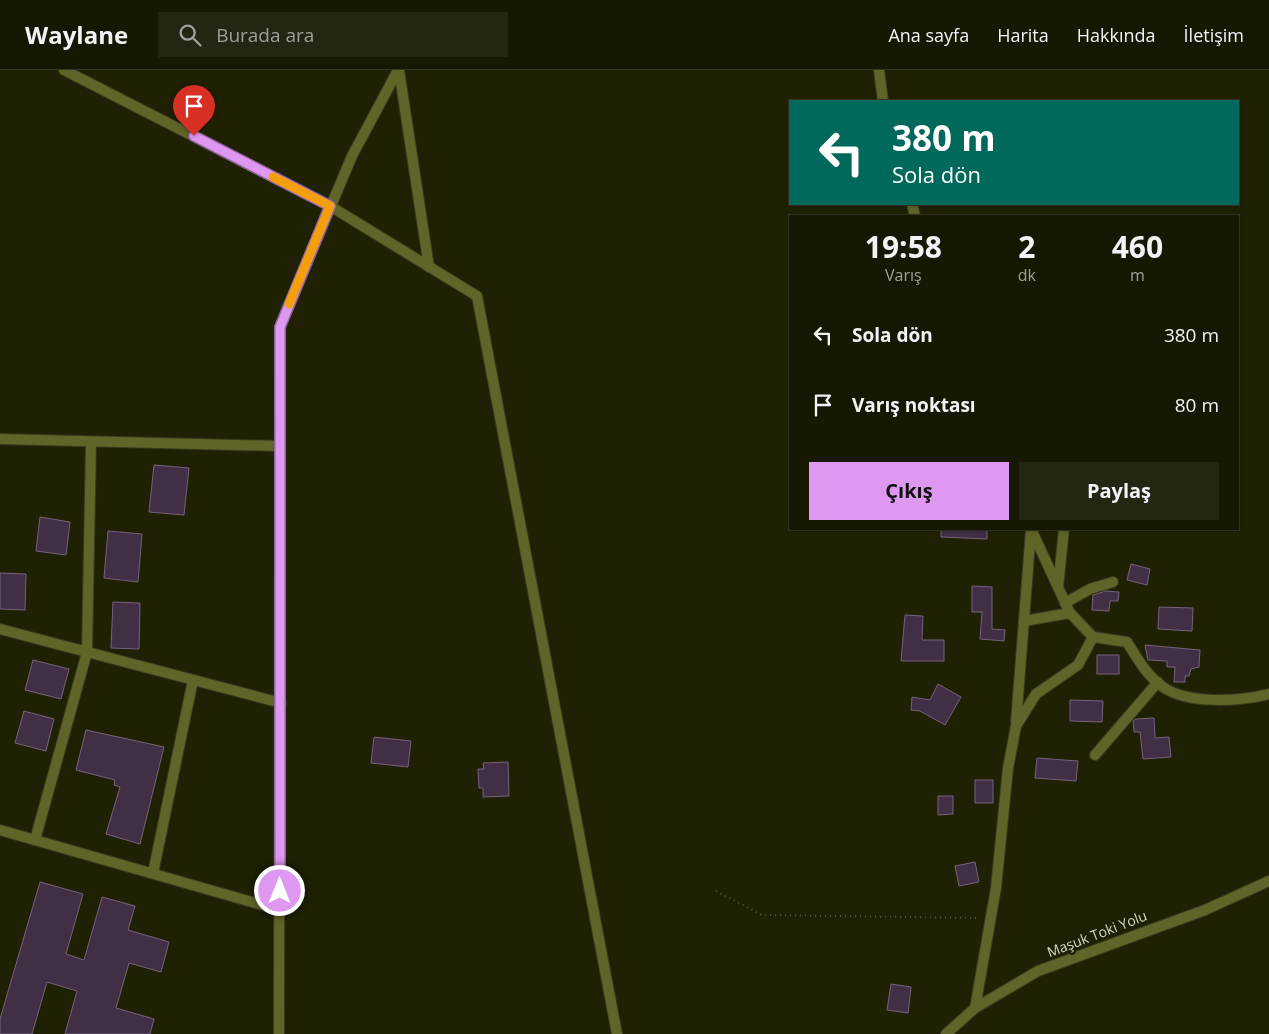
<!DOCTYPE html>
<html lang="tr">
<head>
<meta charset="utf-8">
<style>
  :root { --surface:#171803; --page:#242512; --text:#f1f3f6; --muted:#9ea09a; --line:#363725; --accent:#de98f2 }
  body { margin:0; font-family:"Open Sans",sans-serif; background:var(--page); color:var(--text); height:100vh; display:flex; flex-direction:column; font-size:19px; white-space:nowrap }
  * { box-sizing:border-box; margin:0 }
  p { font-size:16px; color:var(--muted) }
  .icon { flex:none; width:28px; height:28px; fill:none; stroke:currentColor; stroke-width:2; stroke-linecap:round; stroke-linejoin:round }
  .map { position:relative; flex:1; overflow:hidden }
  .drawer { position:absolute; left:789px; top:145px; width:450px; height:315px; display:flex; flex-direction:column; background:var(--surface); border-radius:0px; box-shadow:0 1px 4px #0004,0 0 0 1px var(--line) }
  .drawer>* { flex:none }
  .top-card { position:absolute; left:789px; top:30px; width:450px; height:105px; border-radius:0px; box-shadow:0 1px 4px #0004,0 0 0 1px var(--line); background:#00695c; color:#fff; overflow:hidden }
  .pin { position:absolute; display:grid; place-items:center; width:42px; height:42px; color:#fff; margin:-51px -21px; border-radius:50% 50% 50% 0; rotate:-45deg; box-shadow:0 0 5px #0007 }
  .pin .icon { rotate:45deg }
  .me { position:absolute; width:55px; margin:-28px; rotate:0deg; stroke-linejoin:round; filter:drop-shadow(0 0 4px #0008) }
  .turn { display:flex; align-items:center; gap:18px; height:105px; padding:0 20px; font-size:22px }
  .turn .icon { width:65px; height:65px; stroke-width:2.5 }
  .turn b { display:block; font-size:35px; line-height:42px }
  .eta { display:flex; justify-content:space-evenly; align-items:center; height:85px; text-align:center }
  .eta b { font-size:30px; font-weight:700; line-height:35px }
  .button { display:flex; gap:10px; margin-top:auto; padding:10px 20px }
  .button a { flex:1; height:58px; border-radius:0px; background:var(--accent); color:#111; font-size:20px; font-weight:700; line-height:58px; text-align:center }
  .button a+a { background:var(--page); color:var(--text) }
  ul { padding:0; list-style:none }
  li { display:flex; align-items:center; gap:15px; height:70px; padding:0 20px }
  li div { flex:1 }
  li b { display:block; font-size:19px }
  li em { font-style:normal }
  header { display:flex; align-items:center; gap:30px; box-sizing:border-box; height:70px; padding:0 25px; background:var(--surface); border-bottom:1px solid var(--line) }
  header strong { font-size:24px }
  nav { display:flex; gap:28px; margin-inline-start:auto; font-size:18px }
  .search { width:350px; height:45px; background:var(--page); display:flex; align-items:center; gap:12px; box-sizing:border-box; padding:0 18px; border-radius:0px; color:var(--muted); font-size:19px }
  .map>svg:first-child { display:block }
</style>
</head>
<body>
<header>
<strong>Waylane</strong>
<div class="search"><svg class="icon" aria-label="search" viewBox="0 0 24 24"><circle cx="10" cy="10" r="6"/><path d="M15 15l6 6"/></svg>Burada ara</div>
<nav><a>Ana sayfa</a><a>Harita</a><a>Hakkında</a><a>İletişim</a></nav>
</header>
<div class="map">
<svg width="1269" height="964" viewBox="0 0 1269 964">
  <rect width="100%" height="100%" fill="#1f2004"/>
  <!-- building -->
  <g fill="#412f46" stroke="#76627c">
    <path d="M154,395L189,398L184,445L149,442Z"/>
    <path d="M40,447L70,452L66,485L36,481Z"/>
    <path d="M941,459H987V469L941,467Z"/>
    <path d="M108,461L142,464L138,512L104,508Z"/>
    <path d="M1131,494L1150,499L1147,515L1127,510Z"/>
    <path d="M0,503L26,504L25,540L0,539Z"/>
    <path d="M972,516L992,517V559L1005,560L1004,571L980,569L982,542H972Z"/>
    <path d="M1106,521L1119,522L1118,531H1110L1109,541L1092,540L1093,525Z"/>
    <path d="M113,532L140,533L139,579L111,578Z"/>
    <path d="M1159,537L1193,538L1192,561L1158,559Z"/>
    <path d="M905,545L923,546L922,570H944V591H901Z"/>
    <path d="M1145,575L1200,580L1199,597L1191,599L1189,606H1185V612H1174L1175,597H1167V591L1148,590Z"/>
    <rect x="1097" y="585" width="22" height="19"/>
    <path d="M33,590L69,599L61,629L25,620Z"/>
    <path d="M938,614L961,627L945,655L920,641L911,640L912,627L930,630Z"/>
    <path d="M1070,630L1103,631L1102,652L1070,651Z"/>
    <path d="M24,641L54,649L46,681L15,673Z"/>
    <path d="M1154,648L1155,668L1169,667L1171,687L1143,689L1140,662H1134L1133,651L1136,649Z"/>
    <path d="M86,660L164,677L140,774L106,764L120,717L114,715L115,710L76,700Z"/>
    <path d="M374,667L411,671L408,697L371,693Z"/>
    <path d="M1037,688L1078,691L1076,711L1035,708Z"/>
    <path d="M508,692L509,726L483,727V718H479L478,699H484L483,693Z"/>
    <rect x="975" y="710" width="18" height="23"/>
    <path d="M938,726H953V744L938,745Z"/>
    <path d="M975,792L979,812L959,816L955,796Z"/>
    <path d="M40,812L83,824L66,884L84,890L102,827L135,836L128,860L169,872L161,902L129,893L116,938L154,949L150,964H65L77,921L47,912L32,964H0V949Z"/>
    <path d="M891,914L911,917L908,943L887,940Z"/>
  </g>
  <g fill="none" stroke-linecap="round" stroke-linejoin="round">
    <!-- minor casing -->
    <g stroke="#393a1f" stroke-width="12">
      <g id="minor">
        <path d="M64,0L330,136L477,226L617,964"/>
        <path d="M399,0L429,197"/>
        <path d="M879,0L883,31"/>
        <path d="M912,134L915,146"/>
        <path d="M0,369L280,376"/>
        <path d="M1031,459L1070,543L1093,567L1127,572C1137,588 1147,606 1163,617C1189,635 1240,631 1269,624"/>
        <path d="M1058,517L1064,459"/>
        <path d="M1065,533L1090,519L1113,512"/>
        <path d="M1024,551L1070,543"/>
        <path d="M0,559L281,633"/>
        <path d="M1016,652L1031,460"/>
        <path d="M1095,685L1158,612"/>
        <path d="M0,760L280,840"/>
        <path d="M35,770L87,582L91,372"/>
        <path d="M153,803L193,610"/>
        <path d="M975,938L996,818L1008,698L1016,656L1036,624L1078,595L1093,567"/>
        <path d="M279,964L280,257L352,86L398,0"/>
        <path d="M946,964L975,938L1038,901L1205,840L1269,811"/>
      </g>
    </g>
    <!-- path -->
    <path stroke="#595b42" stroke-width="2" stroke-dasharray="1 4" stroke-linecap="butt" d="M716,821L762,845L980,848"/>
    <!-- minor -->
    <use href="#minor" stroke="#616428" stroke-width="10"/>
  </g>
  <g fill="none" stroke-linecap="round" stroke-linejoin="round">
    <!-- route casing -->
    <g stroke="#90639d" stroke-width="12">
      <path id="route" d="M194,66L330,136L280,257V821"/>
    </g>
    <!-- route -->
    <use href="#route" stroke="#de98f2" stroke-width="9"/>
    <!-- slow -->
    <path stroke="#f59e0b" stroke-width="9" d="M273,107L330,136L289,234"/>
  </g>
  <g text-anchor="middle" stroke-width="5" stroke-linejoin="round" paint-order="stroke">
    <!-- street labels -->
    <g font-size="14" fill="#d6d8c7" stroke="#1f2004">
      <text transform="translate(1097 864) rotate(-21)" y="5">Maşuk Toki Yolu</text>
    </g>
  </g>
</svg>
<div class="pin" style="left:194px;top:66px;background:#d93025"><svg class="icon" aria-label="arrive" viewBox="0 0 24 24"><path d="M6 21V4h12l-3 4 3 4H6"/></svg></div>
<svg class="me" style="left:280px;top:821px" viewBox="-20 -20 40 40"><circle r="17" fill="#de98f2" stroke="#fff" stroke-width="3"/><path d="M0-11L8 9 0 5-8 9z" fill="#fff"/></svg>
<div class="top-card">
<div class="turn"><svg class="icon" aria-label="left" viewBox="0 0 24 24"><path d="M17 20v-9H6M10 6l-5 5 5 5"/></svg><div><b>380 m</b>Sola dön</div></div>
</div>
<section class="drawer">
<div class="eta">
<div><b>19:58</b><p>Varış</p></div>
<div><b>2</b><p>dk</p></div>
<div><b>460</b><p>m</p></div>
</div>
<ul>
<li><svg class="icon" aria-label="left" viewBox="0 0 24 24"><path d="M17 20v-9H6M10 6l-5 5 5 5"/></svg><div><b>Sola dön</b></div><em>380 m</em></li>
<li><svg class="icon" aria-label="arrive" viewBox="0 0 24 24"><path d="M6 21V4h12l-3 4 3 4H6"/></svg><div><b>Varış noktası</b></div><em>80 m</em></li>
</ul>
<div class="button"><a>Çıkış</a><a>Paylaş</a></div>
</section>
</div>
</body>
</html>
